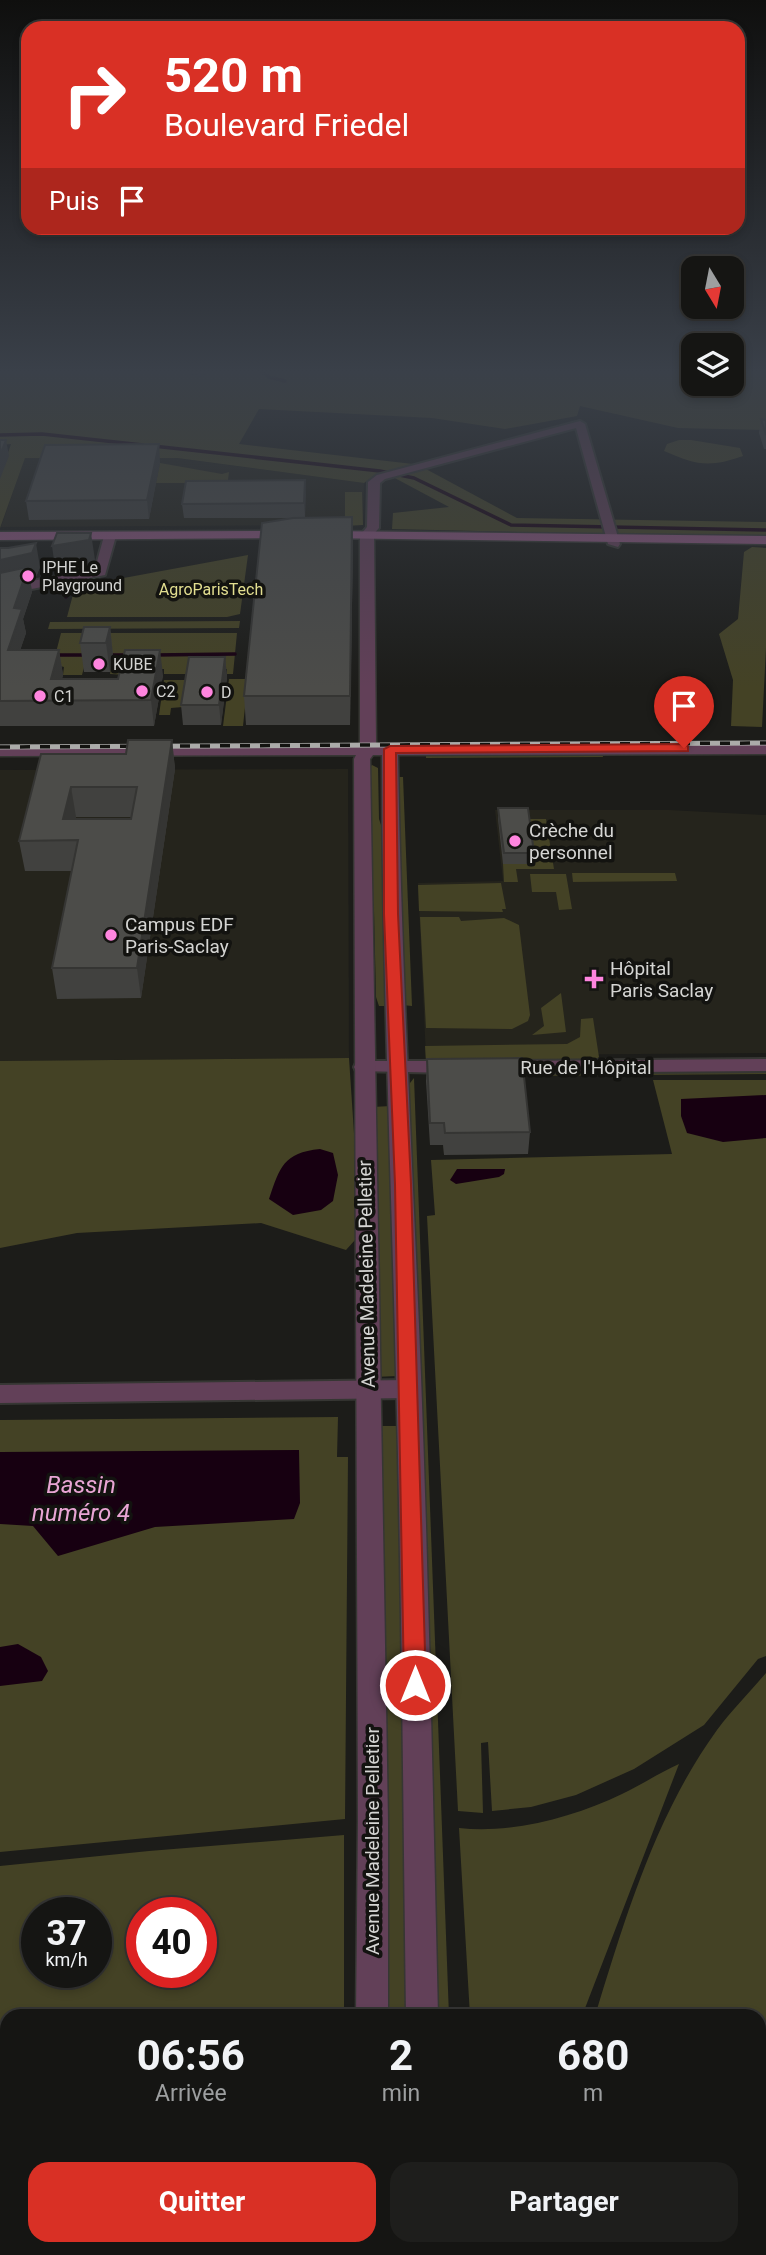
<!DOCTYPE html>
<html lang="fr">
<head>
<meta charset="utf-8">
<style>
  :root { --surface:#151513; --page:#1e1e1c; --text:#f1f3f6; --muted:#9d9fa0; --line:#343433; --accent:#d93025 }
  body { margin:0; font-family:Roboto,sans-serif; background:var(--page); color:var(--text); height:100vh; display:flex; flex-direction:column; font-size:26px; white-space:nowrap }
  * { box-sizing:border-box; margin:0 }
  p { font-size:23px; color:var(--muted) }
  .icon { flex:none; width:38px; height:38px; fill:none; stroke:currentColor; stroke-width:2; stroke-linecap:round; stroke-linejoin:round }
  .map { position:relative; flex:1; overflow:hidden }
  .sheet { position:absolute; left:0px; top:2009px; width:766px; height:247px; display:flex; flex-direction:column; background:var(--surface); border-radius:21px 21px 0 0; box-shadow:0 4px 10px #0003,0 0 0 2px var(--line) }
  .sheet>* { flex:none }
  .hud { position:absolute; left:21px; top:21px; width:724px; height:214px; border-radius:21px; box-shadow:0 4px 10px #0003,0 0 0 2px var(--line); background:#d93025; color:#fff; overflow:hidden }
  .needle { width:46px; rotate:170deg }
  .fabs { position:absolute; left:681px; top:256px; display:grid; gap:14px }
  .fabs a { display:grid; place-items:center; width:63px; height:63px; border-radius:14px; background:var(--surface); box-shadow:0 4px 10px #0003,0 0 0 2px var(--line); font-size:35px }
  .speed { position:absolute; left:21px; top:1897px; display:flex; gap:14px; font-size:35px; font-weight:700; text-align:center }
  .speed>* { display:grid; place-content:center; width:91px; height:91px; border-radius:50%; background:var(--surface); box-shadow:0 4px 10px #0003,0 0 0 2px var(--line); line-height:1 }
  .speed small { font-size:18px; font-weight:400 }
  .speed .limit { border:10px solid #d22; background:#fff; color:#111 }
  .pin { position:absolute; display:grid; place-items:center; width:60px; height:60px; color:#fff; margin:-72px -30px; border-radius:50% 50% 50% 0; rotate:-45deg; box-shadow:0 0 7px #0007 }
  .pin .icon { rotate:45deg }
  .me { position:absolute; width:77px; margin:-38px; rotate:0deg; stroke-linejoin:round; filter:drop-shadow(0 0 5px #0008) }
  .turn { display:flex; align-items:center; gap:24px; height:147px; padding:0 28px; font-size:32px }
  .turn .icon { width:91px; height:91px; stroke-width:2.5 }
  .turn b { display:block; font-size:49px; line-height:60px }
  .then { display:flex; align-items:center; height:66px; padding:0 28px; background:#0003; gap:14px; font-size:26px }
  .eta { display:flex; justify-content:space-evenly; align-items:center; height:119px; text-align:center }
  .eta b { font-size:42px; font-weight:700; line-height:49px }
  .primary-button { display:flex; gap:14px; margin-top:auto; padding:14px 28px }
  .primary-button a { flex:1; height:80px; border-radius:21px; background:var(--accent); color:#fff; font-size:28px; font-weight:700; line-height:80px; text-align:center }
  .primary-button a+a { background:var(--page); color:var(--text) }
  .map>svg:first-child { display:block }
</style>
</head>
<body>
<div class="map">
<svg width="766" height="2255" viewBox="0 0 766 2255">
  <rect width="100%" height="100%" fill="#1c1c19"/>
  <!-- built -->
  <g fill="#25241c">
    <path d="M28,448H101L364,483L363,525L1,527Z"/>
    <path d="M348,769L349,1058L0,1061V770Z"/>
    <path d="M495,810H669L766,815V1053L517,1055L528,1154L444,1155L443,1145H430L418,883L503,881Z"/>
  </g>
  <!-- green -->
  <g fill="#444225" fill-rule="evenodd">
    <path d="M0,372H693V383H732V372H766V430L678,428L580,406L577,416L505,429L432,418L259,409L239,444L413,464L375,475L364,483L177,458H25L0,528V477L11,444L0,445Z"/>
    <path d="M679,440H691L740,448L743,456C709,468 696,465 664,451L667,444Z"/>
    <path d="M160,463L222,474L229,472L228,480L239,481V483H156Z"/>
    <path d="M424,468L517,518L766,522V538L392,529L393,513L449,507L391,476Z"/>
    <path d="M345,492H362L363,525L345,526Z"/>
    <path d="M752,547L766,548V648L762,727L731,726L733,680L719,634L738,619L744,552Z"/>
    <path d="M248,555L240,614L227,617H67L75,587Z"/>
    <path d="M240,621L239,628L48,629L50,622Z"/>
    <path d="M61,633H237L233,674H227V669L191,668L190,674H164V669H131L127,675L110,674L113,655L87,656L82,675H63L64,667L53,664Z"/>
    <path d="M229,679H248L243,726H223Z"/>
    <path d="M164,680H187L183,707L171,708L170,715H159Z"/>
    <path d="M602,752L603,757L426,758V755Z"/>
    <path d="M372,765L378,768L379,819L385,837L388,1006H379L376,997L374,912L369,883L368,769Z"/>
    <path d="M396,777H403L412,1006L402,1005Z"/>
    <path d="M527,819H546L554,869H516L518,882H504L503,864L533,863Z"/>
    <path d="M572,873H675L677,881L573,882Z"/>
    <path d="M530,874H566L572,909L559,910L556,892H532Z"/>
    <path d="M501,883L506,909H502L503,912L419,911L418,885Z"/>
    <path d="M420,917H459L461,921L504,918L519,925L530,1015L528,1021L512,1029L426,1028Z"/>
    <path d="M561,993L566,1032L532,1035L544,1026L541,1008Z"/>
    <path d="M593,1018L599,1057L594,1061L426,1063L425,1046L567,1044L580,1037L581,1019Z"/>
    <path d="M349,1058L354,1133L355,1240L346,1250L261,1223L77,1233L0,1248V1061Z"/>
    <path d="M766,1071V1074L521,1076L520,1073Z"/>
    <path d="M414,1078L449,2016H437L406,1088Z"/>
    <path d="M653,1080H766V1656L758,1659L704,1725L634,1769L576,1795L531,1807L492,1811L488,1742L481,1743L483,1813L458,1811L427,1216L435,1215L431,1160L672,1154Z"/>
    <path d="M391,1106L397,1376L374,1377L372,1107Z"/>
    <path d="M338,1417L337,1457H348L345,1819L0,1852V1420Z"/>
    <path d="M376,1426H398L412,2016H381Z"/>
    <path d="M766,1673V2191L760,2205V2016H595C625,1918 656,1814 717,1730C732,1710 750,1692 766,1673Z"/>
    <path d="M679,1764L582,2016H470L459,1828C512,1834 574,1817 622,1794C641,1785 659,1773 679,1764Z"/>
    <path d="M344,1835V2016H7V2249H343V2255H0V1866L149,1851ZM37,1913H96V1972H37ZM142,1913H201V1972H142Z"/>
    <path d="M520,2249H738L735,2255H517Z"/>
  </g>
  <!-- water -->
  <g fill="#170011">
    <path d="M766,1095V1138L723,1142L687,1133L681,1116V1099Z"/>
    <path d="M320,1149L333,1153L338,1175L333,1201L321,1210L293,1215L269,1199C280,1167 283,1153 320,1149Z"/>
    <path d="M457,1169H505L504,1174L499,1177L456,1184L450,1180Z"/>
    <path d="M299,1450L300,1503L294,1519L155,1527L58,1556L33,1526L0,1524V1452Z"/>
    <path d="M18,1644L41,1657L48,1671L42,1681L0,1686V1647Z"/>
  </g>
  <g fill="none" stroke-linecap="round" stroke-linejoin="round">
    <!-- stream -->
    <g stroke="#170011" stroke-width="3.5">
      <path d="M262,372L271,378"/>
      <path d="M273,378L285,381"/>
      <path d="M0,435L42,434L143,445"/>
      <path d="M153,446L380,471L414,478L511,525L766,530"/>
      <path d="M66,597L71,583"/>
      <path d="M53,655H88"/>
      <path d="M109,655H130"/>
      <path d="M154,655L235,654"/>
    </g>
    <!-- minor casing -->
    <g stroke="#363633" stroke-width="4">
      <g id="minor">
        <path d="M190,372H205L200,375Z"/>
        <path d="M580,421L585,424L620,544L618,547L608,544L576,428L385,479L380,483L379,528L371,537L361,534L367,527L368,482L377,475Z"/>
        <path d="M110,532L116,536L105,575L0,595V587L95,569L104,536Z"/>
        <path d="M766,1059V1071L497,1073L490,1071L488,1067L490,1063L497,1061Z"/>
        <path d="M363,1061H453L460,1063L462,1067L460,1071L453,1073L356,1071L354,1067L356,1063Z"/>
        <path d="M409,1380L417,1382L420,1389L417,1396L409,1398L0,1403V1385Z"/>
      </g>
    </g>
    <!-- tertiary casing -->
    <g stroke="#363633" stroke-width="3">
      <g id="tertiary">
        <path d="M367,530L374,534L376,745L766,744V754L398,755C401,962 413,1169 421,1376C429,1589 433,1803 438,2016H406C403,1803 402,1589 396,1376C391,1169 382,962 382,755H373L370,759L388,1821V2016H356L358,1821L354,759L356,755L0,756V746L360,745V534Z"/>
        <rect x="353" y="2249" width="36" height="6"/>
        <rect x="411" y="2249" width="36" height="6"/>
      </g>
    </g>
    <!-- secondary casing -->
    <g stroke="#363633" stroke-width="3">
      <g id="secondary">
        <path d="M288,531L295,535L293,538L0,540V532Z"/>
        <path d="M324,531L766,536V544L319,538L317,535Z"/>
      </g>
    </g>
    <!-- minor -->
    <use href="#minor" fill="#624058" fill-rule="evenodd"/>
    <!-- tertiary -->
    <use href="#tertiary" fill="#624058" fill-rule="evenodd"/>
    <!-- secondary -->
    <use href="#secondary" fill="#88547a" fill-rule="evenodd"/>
    <!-- rail casing -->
    <g stroke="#ababa9" stroke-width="5">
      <path id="rail" d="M0,747L766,743"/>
    </g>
    <!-- rail -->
    <use href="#rail" stroke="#131310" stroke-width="3.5" stroke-dasharray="10" stroke-linecap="butt"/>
  </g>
  <!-- wall -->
  <g fill="#41413f" fill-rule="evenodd">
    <path d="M761,419L766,420V449H764L759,433Z"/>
    <path d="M160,462L149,519L29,520L26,501Z"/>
    <path d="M305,480V518H184L182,504Z"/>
    <path d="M353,544L350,725H246L244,696Z"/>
    <path d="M0,548L40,567L36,577L30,579L32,592L23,619L26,633L20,650H59L63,675L62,679H118L163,675L154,726H0Z"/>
    <path d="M110,627L113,656L110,672H84L80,643Z"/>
    <path d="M225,657L227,677L221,725H183L181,705Z"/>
    <path d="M172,740L175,769L141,998L57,999L52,968L72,871H25L19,841L41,754H126ZM76,817H131V819H75Z"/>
    <path d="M498,808L534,853V864H503L498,819Z"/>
    <path d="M427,1059L530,1132L528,1154L444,1155L443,1145H430L426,1081Z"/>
  </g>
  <!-- shaded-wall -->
  <g fill="#353533">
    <path d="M6,440L9,456L0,479V455Z"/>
    <path d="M159,444L160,462L149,519L147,500Z"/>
    <path d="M305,480L306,495L305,518L304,503Z"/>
    <path d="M352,517L353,544L350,725V696Z"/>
    <path d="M91,533L95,560L93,567L56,574L52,546Z"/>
    <path d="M36,543L40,567L36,577L30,579L32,592L23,619L26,633L12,675L8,650L0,585V560Z"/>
    <path d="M110,627L113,656L110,672L106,643Z"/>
    <path d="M59,650L63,675L56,700L51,679Z"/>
    <path d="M160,650L163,675L154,726L151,700Z"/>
    <path d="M225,657L227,677L221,725L219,705Z"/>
    <path d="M172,740L175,769L141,998L137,968Z"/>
    <path d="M71,787L76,817L70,840L63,819Z"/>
  </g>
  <!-- building -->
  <g fill="#4c4c49" stroke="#353533" stroke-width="2" fill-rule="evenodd">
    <path d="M761,419L766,420V435Z"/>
    <path d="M0,440H6L0,455Z"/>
    <path d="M159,444L147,500L26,501L45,445Z"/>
    <path d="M305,480L304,503L182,504L186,481Z"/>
    <path d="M352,517L350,696H244L262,523L293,518Z"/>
    <path d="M57,533H91L89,540L52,546Z"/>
    <path d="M36,543L32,553L0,560V548H8Z"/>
    <path d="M28,567L14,608L22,609L8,650H59L51,679H118L125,650H160L151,700L0,701V573Z"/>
    <path d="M84,627H110L106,643H80Z"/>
    <path d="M189,657H225L219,705H181Z"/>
    <path d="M128,740H172L137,968H52L78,840L19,841L41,754H126ZM71,787H137L131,819H63Z"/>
    <path d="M498,808H528L534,853H504Z"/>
    <path d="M522,1058L530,1132L445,1133L444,1123H430L427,1059Z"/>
  </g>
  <!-- sky -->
  <linearGradient id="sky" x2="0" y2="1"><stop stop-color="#0f0f0e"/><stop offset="0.54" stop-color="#3a4049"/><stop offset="1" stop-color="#3a4049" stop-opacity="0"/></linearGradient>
  <rect width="766" height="688" fill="url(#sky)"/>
  <!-- route -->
  <path fill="#d93025" stroke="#8d1f18" stroke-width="2" d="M684,744L688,746V751L396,753L398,914L411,1184L426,1685L423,1693L415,1696L407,1693L404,1685L395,1184L384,914V749L390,746Z"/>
  <!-- markers -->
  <g fill="#ff85df" stroke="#131310" stroke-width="2.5">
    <circle cx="28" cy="576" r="7"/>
    <circle cx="99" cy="664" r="7"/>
    <circle cx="142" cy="691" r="7"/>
    <circle cx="207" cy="692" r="7"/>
    <circle cx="40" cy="696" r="7"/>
    <circle cx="515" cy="841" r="7"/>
    <circle cx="111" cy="935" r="7"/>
    <path d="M590.5 968.5h7v7h7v7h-7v7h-7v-7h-7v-7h7z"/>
  </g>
  <g text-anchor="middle" stroke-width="7" stroke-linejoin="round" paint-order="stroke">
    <!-- far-poi labels -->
    <g font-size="16" fill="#d5d5d3" stroke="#131310" text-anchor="start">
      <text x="42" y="573">IPHE Le<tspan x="42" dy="18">Playground</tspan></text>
      <text x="113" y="670">KUBE</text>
      <text x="156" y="697">C2</text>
      <text x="221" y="698">D</text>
      <text x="54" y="702">C1</text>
    </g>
    <!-- far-park labels -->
    <g font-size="16" fill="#e2de90" stroke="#131310">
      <text x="211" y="595">AgroParisTech</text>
    </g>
    <!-- poi labels -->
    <g font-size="19" fill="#d5d5d3" stroke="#131310" text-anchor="start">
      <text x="529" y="837">Crèche du<tspan x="529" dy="22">personnel</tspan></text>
      <text x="125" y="931">Campus EDF<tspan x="125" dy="22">Paris-Saclay</tspan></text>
      <text x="610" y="975">Hôpital<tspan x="610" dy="22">Paris Saclay</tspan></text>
    </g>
    <!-- street labels -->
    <g font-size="19" fill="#d5d5d3" stroke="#131310">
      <text x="586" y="1074">Rue de l'Hôpital</text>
      <text transform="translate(366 1274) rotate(-91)" y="7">Avenue Madeleine Pelletier</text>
      <text transform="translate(372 1841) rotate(-90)" y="7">Avenue Madeleine Pelletier</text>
    </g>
    <!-- near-water labels -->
    <g font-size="24" font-style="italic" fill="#e8a5d4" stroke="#131310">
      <text x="81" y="1493">Bassin<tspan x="81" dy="28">numéro 4</tspan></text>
    </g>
  </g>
</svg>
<div class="fabs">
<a><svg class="needle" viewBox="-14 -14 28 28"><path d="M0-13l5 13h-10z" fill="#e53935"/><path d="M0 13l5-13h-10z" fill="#9d9fa0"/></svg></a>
<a><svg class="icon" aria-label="layers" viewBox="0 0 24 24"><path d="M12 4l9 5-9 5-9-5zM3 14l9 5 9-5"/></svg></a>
</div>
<div class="speed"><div>37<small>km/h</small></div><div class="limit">40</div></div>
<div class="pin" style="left:684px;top:748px;background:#d93025"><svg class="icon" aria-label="arrive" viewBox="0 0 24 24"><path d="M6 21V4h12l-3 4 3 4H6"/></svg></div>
<svg class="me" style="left:415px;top:1685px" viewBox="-20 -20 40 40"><circle r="17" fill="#d93025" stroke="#fff" stroke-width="3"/><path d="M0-11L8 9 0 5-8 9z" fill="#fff"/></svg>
<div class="hud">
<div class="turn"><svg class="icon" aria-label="right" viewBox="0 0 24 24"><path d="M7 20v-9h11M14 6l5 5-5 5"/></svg><div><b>520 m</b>Boulevard Friedel</div></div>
<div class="then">Puis<svg class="icon" aria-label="arrive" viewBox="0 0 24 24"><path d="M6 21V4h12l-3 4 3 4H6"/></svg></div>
</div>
<section class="sheet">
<div class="eta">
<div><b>06:56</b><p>Arrivée</p></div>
<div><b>2</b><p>min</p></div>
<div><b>680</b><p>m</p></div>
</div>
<div class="primary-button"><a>Quitter</a><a>Partager</a></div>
</section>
</div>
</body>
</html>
